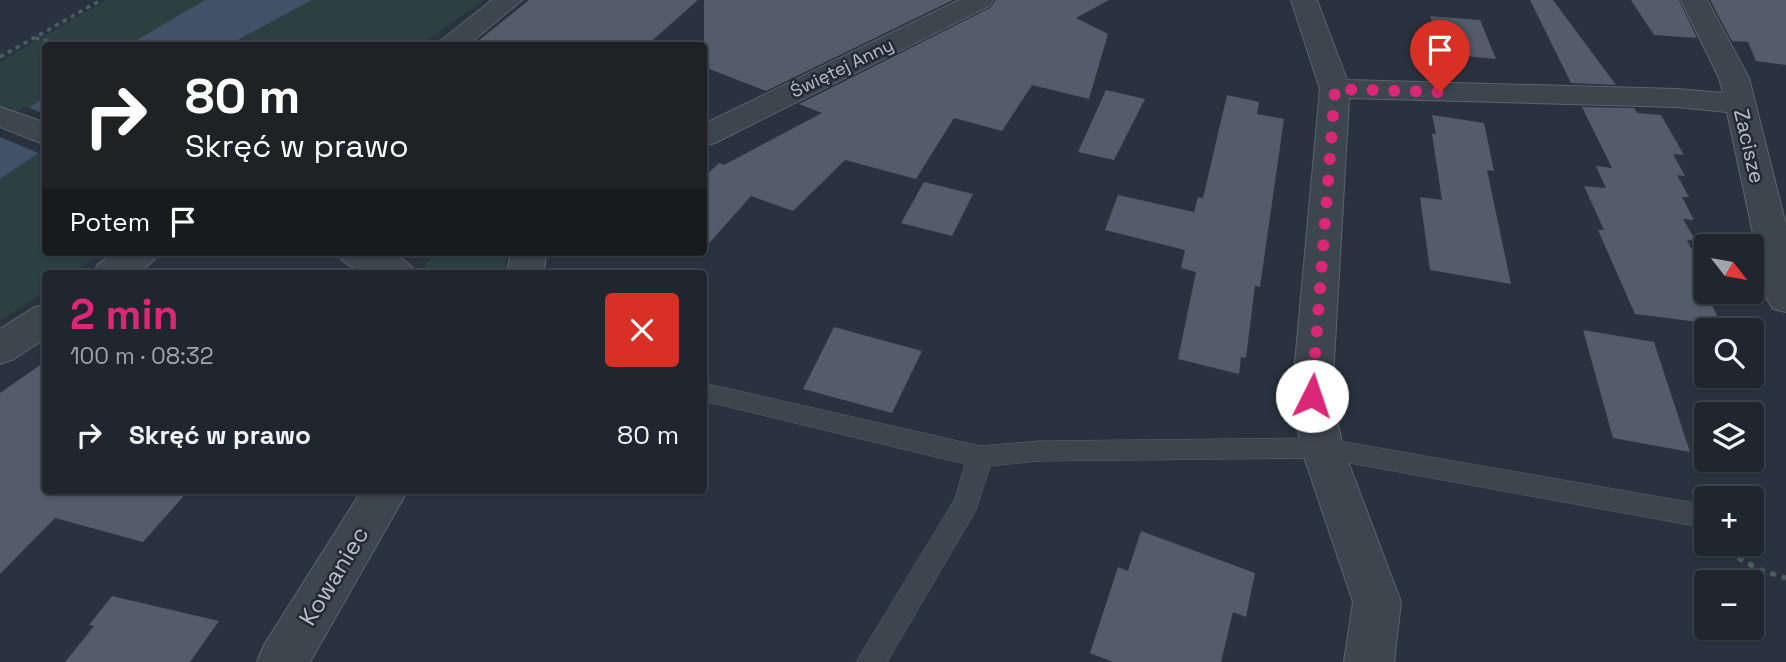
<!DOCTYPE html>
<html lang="pl">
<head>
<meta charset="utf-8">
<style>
  :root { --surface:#1f262f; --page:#2c323b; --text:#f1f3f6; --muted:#a1a5aa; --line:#3c434b; --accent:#db2777 }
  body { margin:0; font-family:"Space Grotesk",sans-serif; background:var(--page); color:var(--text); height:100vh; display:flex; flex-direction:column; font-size:26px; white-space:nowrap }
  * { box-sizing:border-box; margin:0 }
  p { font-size:23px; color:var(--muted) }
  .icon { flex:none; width:38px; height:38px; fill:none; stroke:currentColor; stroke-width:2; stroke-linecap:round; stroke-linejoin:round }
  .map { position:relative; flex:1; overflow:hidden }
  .side { position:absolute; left:42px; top:270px; width:665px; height:224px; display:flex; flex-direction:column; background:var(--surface); border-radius:7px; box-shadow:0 2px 5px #0004,0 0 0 2px var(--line) }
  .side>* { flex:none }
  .guide { position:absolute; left:42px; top:42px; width:665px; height:214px; border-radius:7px; box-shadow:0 2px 5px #0004,0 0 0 2px var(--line); background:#202124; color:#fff; overflow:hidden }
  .needle { width:46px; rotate:121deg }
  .controls { position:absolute; left:1694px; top:234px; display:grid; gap:14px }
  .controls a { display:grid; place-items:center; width:70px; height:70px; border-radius:7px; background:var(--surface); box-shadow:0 2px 5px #0004,0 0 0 2px var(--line); font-size:35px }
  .pin { position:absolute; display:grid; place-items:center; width:60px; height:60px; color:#fff; margin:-72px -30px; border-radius:50% 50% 50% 0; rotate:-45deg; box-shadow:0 0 7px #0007 }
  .pin .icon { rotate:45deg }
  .me { position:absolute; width:77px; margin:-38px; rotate:4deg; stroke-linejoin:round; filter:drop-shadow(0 0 5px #0008) }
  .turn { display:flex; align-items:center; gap:24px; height:147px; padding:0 28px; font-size:32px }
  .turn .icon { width:91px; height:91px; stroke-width:2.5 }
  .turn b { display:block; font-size:49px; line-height:60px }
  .then { display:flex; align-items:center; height:66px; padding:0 28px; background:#0003; gap:14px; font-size:26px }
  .round { display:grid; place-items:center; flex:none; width:74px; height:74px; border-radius:7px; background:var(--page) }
  .headline { display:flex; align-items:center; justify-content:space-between; height:119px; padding:0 28px }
  h1 { font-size:42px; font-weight:700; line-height:52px; color:var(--accent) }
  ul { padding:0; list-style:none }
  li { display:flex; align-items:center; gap:21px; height:91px; padding:0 28px }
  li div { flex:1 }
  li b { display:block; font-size:26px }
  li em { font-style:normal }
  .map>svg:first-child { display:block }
</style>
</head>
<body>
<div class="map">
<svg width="1786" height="662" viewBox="0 0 1786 662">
  <rect width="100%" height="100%" fill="#29333f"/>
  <!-- green -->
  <g fill="#2c4041">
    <path d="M106,0H205L128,45L46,46L45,97L0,127V62Z"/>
    <path d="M312,0H484L420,45L229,46Z"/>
    <path d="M45,149L46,252H103L72,273H46L45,291L0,321V179Z"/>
    <path d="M437,252H505L506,265L502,273H424L426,264Z"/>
  </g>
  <!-- water -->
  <g fill="#415167">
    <path d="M205,0H312L229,45H128Z"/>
    <path d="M45,97V149L0,179V127Z"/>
  </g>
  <!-- pier -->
  <path fill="#29333f" d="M25,106L45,114L46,153L43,155L0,137V123Z"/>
  <!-- building -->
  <g fill="#535c6a">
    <path d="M529,0H698L646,46H472Z"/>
    <path d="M704,0H953L766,91L704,67Z"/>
    <path d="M996,0H1109L1076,18L1108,34L1089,99L1032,85L1002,131L954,118L916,179L845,160L793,211L751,196L704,249V177L719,163L724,165L822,113L799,104L990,8Z"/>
    <path d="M1530,0H1553L1616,85L1571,83Z"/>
    <path d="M1631,0H1679L1697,38L1654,35Z"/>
    <path d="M1710,0H1786V65L1756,61L1748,42L1732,41Z"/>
    <path d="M1430,16L1480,20L1496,59L1445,54Z"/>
    <path d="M1106,90L1145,99L1114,160L1078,152Z"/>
    <path d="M1227,95L1259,102L1257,114L1284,119L1260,287L1255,286L1246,358L1241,357L1239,374L1178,359L1196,272L1181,268L1185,250L1105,230L1118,195L1194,212L1198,197L1203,198Z"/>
    <path d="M1582,107L1634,108L1637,113L1661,115L1684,155L1673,154L1685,176L1677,175L1689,197H1682L1694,220L1683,219L1696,241L1687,240L1706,276V292H1715L1716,295L1706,294L1722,325L1635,314L1598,230H1604L1584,186L1606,188L1596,166L1612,168Z"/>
    <path d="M1432,115L1484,123L1494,171L1487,170L1511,284L1430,270L1420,197L1442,200L1432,134H1436Z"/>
    <path d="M924,182L973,194L952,236L901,223Z"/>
    <path d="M834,327L922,351L892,413L803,389Z"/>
    <path d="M1583,330L1654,342L1690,452L1613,438Z"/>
    <path d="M46,361V490H189L143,542L55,518L0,574V393Z"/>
    <path d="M1141,531L1255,573L1246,617L1233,612L1221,662H1113L1090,653L1118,567L1128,571Z"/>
    <path d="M112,596L219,621L190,662H65L94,626L89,625Z"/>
  </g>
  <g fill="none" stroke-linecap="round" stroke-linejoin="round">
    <!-- service casing -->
    <g stroke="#5b636d" stroke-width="1">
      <path id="service" d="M704,383L980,446L1039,441L1322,438L1706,505V528L1322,458L1039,461L990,466L976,510L887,662H856L955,499L965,464L704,401Z"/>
    </g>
    <!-- minor casing -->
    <g stroke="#5b636d" stroke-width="2">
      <g id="minor">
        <path d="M492,0H522L467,46H434Z"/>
        <path d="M1291,0H1317L1347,80L1677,89L1723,93L1719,78L1681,0H1707L1749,78L1786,225V312L1773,309L1767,299L1727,112L1677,107L1349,98L1332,396L1343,448L1401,602L1394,662H1344L1353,602L1301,448L1292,396L1320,89Z"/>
        <path d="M116,252H160C144,278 119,273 93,273L98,264Z"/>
        <path d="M46,304V338L14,359L0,364V329L33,308Z"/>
      </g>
    </g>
    <!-- tertiary casing -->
    <g stroke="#5b636d" stroke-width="2">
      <g id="tertiary">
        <path d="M959,0H993L989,6L715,143L704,146V124Z"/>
        <path d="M0,107L46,123V145L0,127Z"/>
        <path d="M336,252C363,252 400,246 416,273C389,273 352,279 336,252Z"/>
        <path d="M511,252H547L543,273H507Z"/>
        <path d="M362,490H408L310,662H257L264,645Z"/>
      </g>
    </g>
    <!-- path-far1 -->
    <g stroke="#4b5d5f" stroke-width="3.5" stroke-dasharray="4.5 4.5" stroke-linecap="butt">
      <path d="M35,38L63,45"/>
      <path d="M0,57L101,0"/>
    </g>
    <!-- path -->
    <path stroke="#4b5d5f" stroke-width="5" stroke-dasharray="6 6" stroke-linecap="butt" d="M1717,546L1760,570L1786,578"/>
    <!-- service -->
    <use href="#service" fill="#3d454f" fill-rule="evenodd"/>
    <!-- minor -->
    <use href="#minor" fill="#3d454f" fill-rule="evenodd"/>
    <!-- tertiary -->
    <use href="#tertiary" fill="#3d454f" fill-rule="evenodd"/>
  </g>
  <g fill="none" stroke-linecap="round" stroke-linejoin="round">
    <!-- route -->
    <path stroke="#db2777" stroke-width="12" stroke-dasharray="0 21.6" d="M1312,396L1335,89L1440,92"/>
  </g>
  <g text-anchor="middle" stroke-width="5" stroke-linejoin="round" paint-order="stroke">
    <!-- far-street labels -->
    <g font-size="18" fill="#bac0ca" stroke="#222a35">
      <text transform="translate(842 68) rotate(-26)" y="6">Świętej Anny</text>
    </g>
    <!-- street labels -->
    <g font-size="21" fill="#bac0ca" stroke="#222a35">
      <text transform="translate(1749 146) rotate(77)" y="7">Zacisze</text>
    </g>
    <!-- near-street labels -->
    <g font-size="24" fill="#bac0ca" stroke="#222a35">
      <text transform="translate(334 576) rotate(-59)" y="8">Kowaniec</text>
    </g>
  </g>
</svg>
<div class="controls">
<a><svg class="needle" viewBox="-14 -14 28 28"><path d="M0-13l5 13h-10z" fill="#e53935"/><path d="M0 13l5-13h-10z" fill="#a1a5aa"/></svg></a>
<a><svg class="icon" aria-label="search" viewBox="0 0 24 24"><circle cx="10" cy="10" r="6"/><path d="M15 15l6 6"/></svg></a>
<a><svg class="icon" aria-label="layers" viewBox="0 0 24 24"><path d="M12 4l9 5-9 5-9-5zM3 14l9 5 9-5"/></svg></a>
<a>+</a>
<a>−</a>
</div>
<div class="pin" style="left:1440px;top:92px;background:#d93025"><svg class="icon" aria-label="arrive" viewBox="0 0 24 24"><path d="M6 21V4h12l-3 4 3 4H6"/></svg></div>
<svg class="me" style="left:1312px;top:396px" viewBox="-20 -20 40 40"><circle r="19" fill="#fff"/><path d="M0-13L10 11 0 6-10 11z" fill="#db2777"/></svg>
<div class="guide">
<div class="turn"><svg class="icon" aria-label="right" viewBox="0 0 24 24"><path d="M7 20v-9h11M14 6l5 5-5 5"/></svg><div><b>80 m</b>Skręć w prawo</div></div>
<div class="then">Potem<svg class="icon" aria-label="arrive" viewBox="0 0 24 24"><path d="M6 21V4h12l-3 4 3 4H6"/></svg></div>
</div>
<section class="side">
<div class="headline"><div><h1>2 min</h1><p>100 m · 08:32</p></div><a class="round" style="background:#d93025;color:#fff"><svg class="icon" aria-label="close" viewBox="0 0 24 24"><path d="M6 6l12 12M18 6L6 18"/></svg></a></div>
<ul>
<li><svg class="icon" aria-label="right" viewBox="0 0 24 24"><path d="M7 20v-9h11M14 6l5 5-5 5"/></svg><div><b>Skręć w prawo</b></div><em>80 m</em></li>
</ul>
</section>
</div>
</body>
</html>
